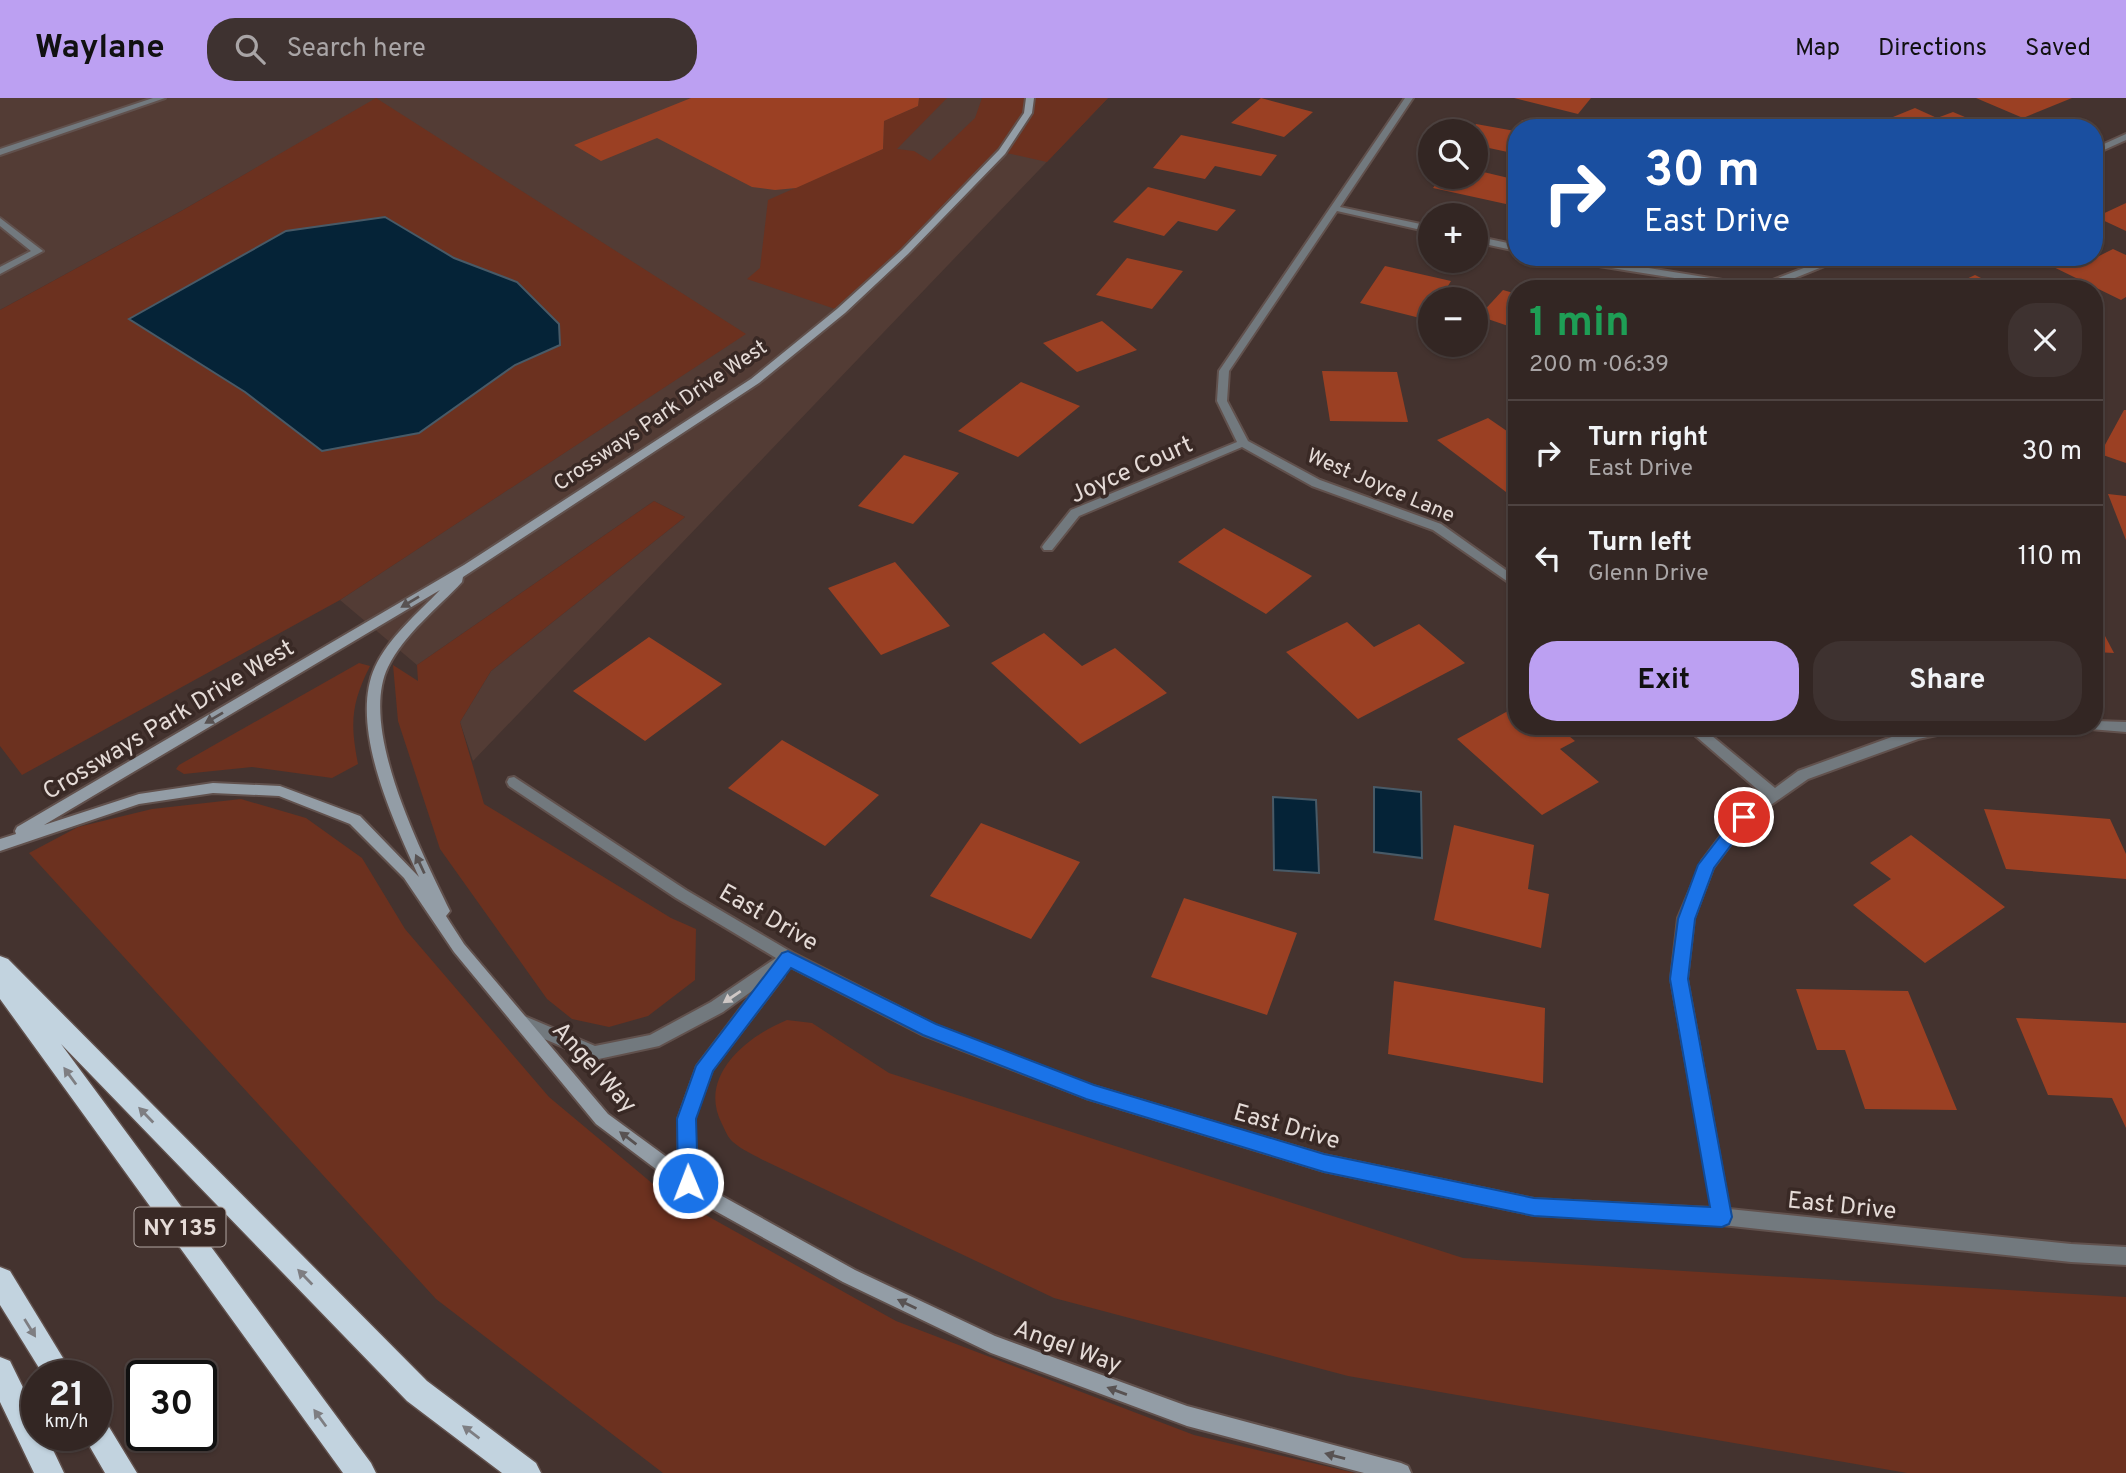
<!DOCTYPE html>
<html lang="en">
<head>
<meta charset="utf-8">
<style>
  :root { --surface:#332623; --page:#3e3230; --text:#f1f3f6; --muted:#a9a5a6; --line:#4e4341; --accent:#bca0f2 }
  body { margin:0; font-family:Overpass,sans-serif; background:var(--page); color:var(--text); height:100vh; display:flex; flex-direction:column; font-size:26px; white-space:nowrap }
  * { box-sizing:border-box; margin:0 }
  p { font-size:23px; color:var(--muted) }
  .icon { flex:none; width:38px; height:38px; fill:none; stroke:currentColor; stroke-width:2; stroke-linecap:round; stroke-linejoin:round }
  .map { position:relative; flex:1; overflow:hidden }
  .drawer { position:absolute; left:1508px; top:182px; width:595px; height:455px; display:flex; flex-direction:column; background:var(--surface); border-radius:28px; box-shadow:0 2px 5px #0004,0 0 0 2px var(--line) }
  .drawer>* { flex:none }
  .hud { position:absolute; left:1508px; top:21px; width:595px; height:147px; border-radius:28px; box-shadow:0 2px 5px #0004,0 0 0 2px var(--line); background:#1a4fa0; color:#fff; overflow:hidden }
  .controls { position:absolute; left:1418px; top:21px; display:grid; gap:14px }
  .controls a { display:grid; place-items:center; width:70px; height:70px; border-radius:50%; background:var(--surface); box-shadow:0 2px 5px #0004,0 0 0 2px var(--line); font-size:35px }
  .speed { position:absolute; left:21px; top:1262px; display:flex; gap:14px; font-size:35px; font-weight:700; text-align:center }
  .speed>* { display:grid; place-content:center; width:91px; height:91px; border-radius:50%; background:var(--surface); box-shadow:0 2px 5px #0004,0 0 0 2px var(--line); line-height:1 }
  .speed small { font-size:18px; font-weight:400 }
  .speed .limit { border:4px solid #111; border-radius:10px; background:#fff; color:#111 }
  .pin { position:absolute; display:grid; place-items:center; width:60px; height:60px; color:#fff; margin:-30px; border:4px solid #fff; border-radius:50%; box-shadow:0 2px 7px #0007 }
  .me { position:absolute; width:77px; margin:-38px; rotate:359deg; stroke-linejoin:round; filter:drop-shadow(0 0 5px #0008) }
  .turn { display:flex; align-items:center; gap:24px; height:147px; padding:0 21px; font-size:32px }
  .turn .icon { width:91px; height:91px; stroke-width:2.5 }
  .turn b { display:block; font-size:49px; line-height:60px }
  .round { display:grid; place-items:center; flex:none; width:74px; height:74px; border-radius:28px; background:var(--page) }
  .head { display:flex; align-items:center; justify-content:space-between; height:119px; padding:0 21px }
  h1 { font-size:42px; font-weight:700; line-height:52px; color:#1e9e55 }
  .cta { display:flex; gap:14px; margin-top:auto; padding:14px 21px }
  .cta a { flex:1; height:80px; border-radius:28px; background:var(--accent); color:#111; font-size:28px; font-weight:700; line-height:80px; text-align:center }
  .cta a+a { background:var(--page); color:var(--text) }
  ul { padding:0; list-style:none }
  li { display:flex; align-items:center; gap:21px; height:105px; padding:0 21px; border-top:2px solid var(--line) }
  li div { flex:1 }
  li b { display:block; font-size:26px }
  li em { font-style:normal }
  header { display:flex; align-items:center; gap:42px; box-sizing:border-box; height:98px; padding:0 35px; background:var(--accent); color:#111 }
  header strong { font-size:33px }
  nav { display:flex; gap:38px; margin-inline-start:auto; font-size:24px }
  .search { width:490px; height:63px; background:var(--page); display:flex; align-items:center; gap:18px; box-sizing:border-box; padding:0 24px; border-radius:28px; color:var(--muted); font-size:26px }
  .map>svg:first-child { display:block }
</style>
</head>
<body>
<header>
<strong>Waylane</strong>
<div class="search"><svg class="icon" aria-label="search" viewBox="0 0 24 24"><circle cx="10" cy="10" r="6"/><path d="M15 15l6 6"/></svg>Search here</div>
<nav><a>Map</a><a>Directions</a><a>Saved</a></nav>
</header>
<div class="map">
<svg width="2126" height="1375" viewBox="0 0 2126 1375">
  <rect width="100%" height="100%" fill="#44332f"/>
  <!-- built -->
  <path fill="#533c35" d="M0,0H1108L473,663L460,624L491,573L685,419L654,403L417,567L340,502L745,236L376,1L183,112L0,212Z"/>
  <!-- green -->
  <g fill="#6c311f" fill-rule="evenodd">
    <path d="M376,0L746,236L340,502L22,677L0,648V212L183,112ZM385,119L454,160L516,184L559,226V247L515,267L419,335L286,326L245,294Z"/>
    <path d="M919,0H947L897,51L914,53L930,63L975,20L982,0H1108L1047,64L1002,54L841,213L747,181L760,170L768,102L883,51L884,23L918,8Z"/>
    <path d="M654,403L685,419L491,573L460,624L484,706L671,820L696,831L695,882L648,918L609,929L572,921L547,901L440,751L398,623L393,567L418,583L417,567Z"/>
    <path d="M359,565L370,568C351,606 350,625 358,666L332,680L252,669L184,676L176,671L179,667Z"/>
    <path d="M241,701L306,720L362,760L405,831L549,999L659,1091L896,1223L1194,1337L1355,1375H663L436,1201L29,755L78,729L152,711Z"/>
    <path d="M787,922L812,925L889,975L1463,1160L2126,1199V1375H1907L1348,1278L1054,1200L761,1061C752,1056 741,1051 733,1044C728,1040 725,1032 722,1026C697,978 747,938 787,922Z"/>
  </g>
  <!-- water -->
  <g fill="#052337" stroke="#485a67" stroke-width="2">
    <path d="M385,119L454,160L517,184L559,226L560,247L515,267L419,335L322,353L245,294L129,221L286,133Z"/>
    <path d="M1374,689L1421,694L1422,760L1374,754Z"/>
    <path d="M1273,699L1316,702L1319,775L1274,772Z"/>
  </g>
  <!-- building -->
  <g fill="#9b4023">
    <path d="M691,0H919L918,8L884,23L883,51L796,90L775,92L752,89L657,40L601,63L574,47Z"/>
    <path d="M1261,0L1313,14L1284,39L1231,25Z"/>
    <path d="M1514,0H1591L1578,16Z"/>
    <path d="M1976,0H2072L2023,20Z"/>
    <path d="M1915,10L1937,20L1953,14L1984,27L1866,30Z"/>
    <path d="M1522,22L1556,30H1517V56L1475,47V33H1471L1476,26L1515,33Z"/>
    <path d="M1181,37L1277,57L1261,78L1215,68L1205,81L1153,70Z"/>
    <path d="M1475,72L1517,82L1515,108L1433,90L1441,79H1475Z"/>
    <path d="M1148,89L1236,112L1217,133L1178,123L1164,138L1113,124Z"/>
    <path d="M2126,105V133L2096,119Z"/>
    <path d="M2113,151L2126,157V199L2121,202L2033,159L2095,160Z"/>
    <path d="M1127,160L1183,173L1152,211L1096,197Z"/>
    <path d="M1385,168L1451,183L1440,201H1430L1428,222L1360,205Z"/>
    <path d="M1975,177L2003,191H1945Z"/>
    <path d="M1503,192L1517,196V231L1479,218Z"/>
    <path d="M1102,223L1137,252L1077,274L1043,245Z"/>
    <path d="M1322,273L1397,274L1408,324L1330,323Z"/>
    <path d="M1021,284L1080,308L1018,359L958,333Z"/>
    <path d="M2124,312H2126V365L2100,356Z"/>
    <path d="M1488,320L1517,340V393L1510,397L1437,342Z"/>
    <path d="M904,357L959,375L913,426L858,408Z"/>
    <path d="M2108,396L2126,398V442Z"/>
    <path d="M1224,430L1312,478L1266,516L1178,464Z"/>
    <path d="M895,464L950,528L881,557L828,490Z"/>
    <path d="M2095,519L2114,555L2095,554Z"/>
    <path d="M1347,524L1374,549L1419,526L1465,565L1358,621L1286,554Z"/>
    <path d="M1044,535L1082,568L1115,550L1167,595L1080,646L991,565Z"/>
    <path d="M649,539L722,586L645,643L573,593Z"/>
    <path d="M1517,608V628H1557L1575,643L1560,651L1599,684L1542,717L1457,641Z"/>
    <path d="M782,642L879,697L825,748L728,690Z"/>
    <path d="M1984,711L2110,721L2126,756V781L2006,771Z"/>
    <path d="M981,725L1080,764L1031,841L930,798Z"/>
    <path d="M1454,727L1534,747L1528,791L1549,796L1541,850L1434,822Z"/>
    <path d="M1911,737L2005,809L1925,865L1853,807L1891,781L1870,765Z"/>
    <path d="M1184,800L1297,835L1267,917L1151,879Z"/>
    <path d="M1394,883L1545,910L1543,985L1388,956Z"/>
    <path d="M1796,891L1908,893L1957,1012L1865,1011L1845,952H1817Z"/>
    <path d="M2016,920L2126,925V1030L2112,1000L2048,997Z"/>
  </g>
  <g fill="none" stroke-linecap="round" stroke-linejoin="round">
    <!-- lane casing -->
    <g stroke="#61514d" stroke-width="4">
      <g id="lane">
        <path d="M153,0H165L0,57V51Z"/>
        <path d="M0,120L43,153L0,176V169L31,153L0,128Z"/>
      </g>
    </g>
    <!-- street casing -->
    <g stroke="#61514d" stroke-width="4">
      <g id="street">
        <path d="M1405,0H1413L1340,109L1430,128V134L1337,113L1229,273L1227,303L1248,343L1320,382L1441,426L1517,480V490L1433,432L1312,388L1242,349L1079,418L1052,452H1044L1042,449L1044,446L1071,412L1237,344L1217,303L1219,273Z"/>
        <path d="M2126,36V42L2095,56V50Z"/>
        <path d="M1475,138L1517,147V153L1475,144Z"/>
        <path d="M1556,159H1581L1741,185L1770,183L1832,159H1847L1775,188L1744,191L1561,162Z"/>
        <path d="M2095,623L2126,624V634L2090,631L2088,628H2095Z"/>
        <path d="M1684,628H1700L1775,690L1798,673L1911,632L1930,628H1963L1956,633L1918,641L1808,681L1748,723L1713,770L1694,820L1687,881L1729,1111L2071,1146L2126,1149V1167L2071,1164L1722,1127L1534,1117L1324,1073L1086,1000L923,937L789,868L785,870L784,878L712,972L694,1021L697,1085L694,1091L688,1093L682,1091L679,1085L678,1021L697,968L756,890L723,914L659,948L594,962L516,929L514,924L516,919L522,917L595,948L650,937L711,904L776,860L676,800L509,688L507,684L509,680L514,679L686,792L793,855L935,927L1093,988L1324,1057L1534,1101L1712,1110L1671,881L1678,820L1702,763L1738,715L1764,697Z"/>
      </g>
    </g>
    <!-- secondary casing -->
    <g stroke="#61514d" stroke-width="4">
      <path id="secondary" d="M1026,0H1034L1032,15L1005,56L908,156L845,215L759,285L463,479L462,484C438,510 404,536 388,569C358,631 422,755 450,813L446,818L464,846L608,1016L713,1093L855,1172L995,1238L1187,1308L1401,1365L1408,1368L1411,1375H1364L1187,1328L991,1255L843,1184L701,1105L596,1026L454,854L404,780L350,726L279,698L213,695L139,706L0,753V741L16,736L15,733L17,729L464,467L751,281L837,211L902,152L999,52L1024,15ZM440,492C418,515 389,539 375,569C348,628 394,724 419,779L360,718L280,688L213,685L139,696L44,727Z"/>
    </g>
    <!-- highway casing -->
    <g stroke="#61514d" stroke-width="3">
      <g id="highway">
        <path d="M0,858L8,861L427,1283L536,1365L541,1375H502L407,1303L61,946L371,1365L376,1375H343L0,901Z"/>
        <path d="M0,1169L10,1173L74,1278H44L0,1207Z"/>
        <path d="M0,1259L10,1263L37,1318V1337H46L64,1375H34L0,1304Z"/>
        <path d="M96,1320L106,1324L137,1375H105L83,1337H96Z"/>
      </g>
    </g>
    <!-- lane -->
    <use href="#lane" fill="#72797e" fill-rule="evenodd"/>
    <!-- street -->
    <use href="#street" fill="#72797e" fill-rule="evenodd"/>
    <!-- secondary -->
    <use href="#secondary" fill="#939da6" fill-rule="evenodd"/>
    <!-- highway -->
    <use href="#highway" fill="#c2d3df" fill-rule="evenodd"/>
  </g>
  <!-- one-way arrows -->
  <defs><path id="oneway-solid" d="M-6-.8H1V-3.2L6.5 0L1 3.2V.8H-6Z" transform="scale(1.75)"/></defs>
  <g fill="#585252">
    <use href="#oneway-solid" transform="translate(410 504) rotate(149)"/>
    <use href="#oneway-solid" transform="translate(214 620) rotate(149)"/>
    <use href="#oneway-solid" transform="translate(420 766) rotate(-115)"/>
    <use href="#oneway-solid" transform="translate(628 1040) rotate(-143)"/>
    <use href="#oneway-solid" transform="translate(907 1206) rotate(-154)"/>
    <use href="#oneway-solid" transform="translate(1117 1293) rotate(-160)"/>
    <use href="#oneway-solid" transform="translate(1335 1358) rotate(-165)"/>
  </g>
  <use fill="#cec7c5" href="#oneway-solid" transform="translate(732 899) rotate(146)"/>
  <g fill="#7e7e82">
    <use href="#oneway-solid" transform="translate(70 978) rotate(-126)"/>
    <use href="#oneway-solid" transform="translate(146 1017) rotate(-134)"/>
    <use href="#oneway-solid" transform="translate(305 1179) rotate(-134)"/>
    <use href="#oneway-solid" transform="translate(30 1230) rotate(58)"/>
    <use href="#oneway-solid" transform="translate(320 1320) rotate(-126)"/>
    <use href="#oneway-solid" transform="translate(471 1334) rotate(-143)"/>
  </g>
  <!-- route -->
  <path fill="#1a73e8" stroke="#114b97" stroke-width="2" d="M1744,713L1752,719L1714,770L1695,821L1688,881L1732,1119L1729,1126L1722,1129L1534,1118L1324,1074L1086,1001L923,937L791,870L713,973L696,1021L698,1085L695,1091L688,1094L681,1091L678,1085L677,1021L696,968L782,855L788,853L936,926L1094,987L1324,1056L1534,1100L1710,1109L1670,881L1678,821L1698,767L1738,715Z"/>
  <g text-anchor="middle" stroke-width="7" stroke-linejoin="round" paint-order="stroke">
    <!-- far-street labels -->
    <g font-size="21" fill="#e5dbd7" stroke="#392925">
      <text transform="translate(660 317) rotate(-34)" y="7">Crossways Park Drive West</text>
      <text transform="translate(1381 387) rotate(23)" y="7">West Joyce Lane</text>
    </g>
    <!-- shield labels -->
    <rect fill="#392925" stroke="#b1a6a2" stroke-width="2" x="134.5" y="1109.5" width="91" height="39" rx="5"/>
    <g font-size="23" font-weight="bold" fill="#e5dbd7">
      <text x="180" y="1137">NY 135</text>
    </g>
    <!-- street labels -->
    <g font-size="24" fill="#e5dbd7" stroke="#392925">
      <text transform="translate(1131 371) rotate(-24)" y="8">Joyce Court</text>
      <text transform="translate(168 621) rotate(-31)" y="8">Crossways Park Drive West</text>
      <text transform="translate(769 819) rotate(30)" y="8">East Drive</text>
      <text transform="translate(595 969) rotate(48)" y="8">Angel Way</text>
      <text transform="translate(1287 1028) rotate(16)" y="8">East Drive</text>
      <text transform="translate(1842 1107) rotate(6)" y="8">East Drive</text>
      <text transform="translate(1068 1248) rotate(20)" y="8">Angel Way</text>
    </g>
  </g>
</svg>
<div class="controls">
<a><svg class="icon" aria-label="search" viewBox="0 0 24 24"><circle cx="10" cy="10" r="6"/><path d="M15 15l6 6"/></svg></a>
<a>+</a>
<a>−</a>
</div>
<div class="speed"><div>21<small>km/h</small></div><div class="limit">30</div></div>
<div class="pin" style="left:1744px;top:719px;background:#d93025"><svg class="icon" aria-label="arrive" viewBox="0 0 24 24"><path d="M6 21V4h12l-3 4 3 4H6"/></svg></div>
<svg class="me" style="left:688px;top:1085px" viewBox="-20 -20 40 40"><circle r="17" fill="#1a73e8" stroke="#fff" stroke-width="3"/><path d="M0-11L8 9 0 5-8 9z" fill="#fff"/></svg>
<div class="hud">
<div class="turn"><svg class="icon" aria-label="right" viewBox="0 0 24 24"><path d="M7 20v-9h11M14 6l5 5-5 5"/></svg><div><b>30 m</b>East Drive</div></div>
</div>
<section class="drawer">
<div class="head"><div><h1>1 min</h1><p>200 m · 06:39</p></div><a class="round"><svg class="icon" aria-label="close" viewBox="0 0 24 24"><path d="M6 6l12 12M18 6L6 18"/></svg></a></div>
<ul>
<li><svg class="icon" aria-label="right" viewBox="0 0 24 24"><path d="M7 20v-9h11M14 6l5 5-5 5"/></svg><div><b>Turn right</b><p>East Drive</p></div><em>30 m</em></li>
<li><svg class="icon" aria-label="left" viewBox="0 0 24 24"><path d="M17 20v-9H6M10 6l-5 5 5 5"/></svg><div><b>Turn left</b><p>Glenn Drive</p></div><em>110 m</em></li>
</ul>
<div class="cta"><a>Exit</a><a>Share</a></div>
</section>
</div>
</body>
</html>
